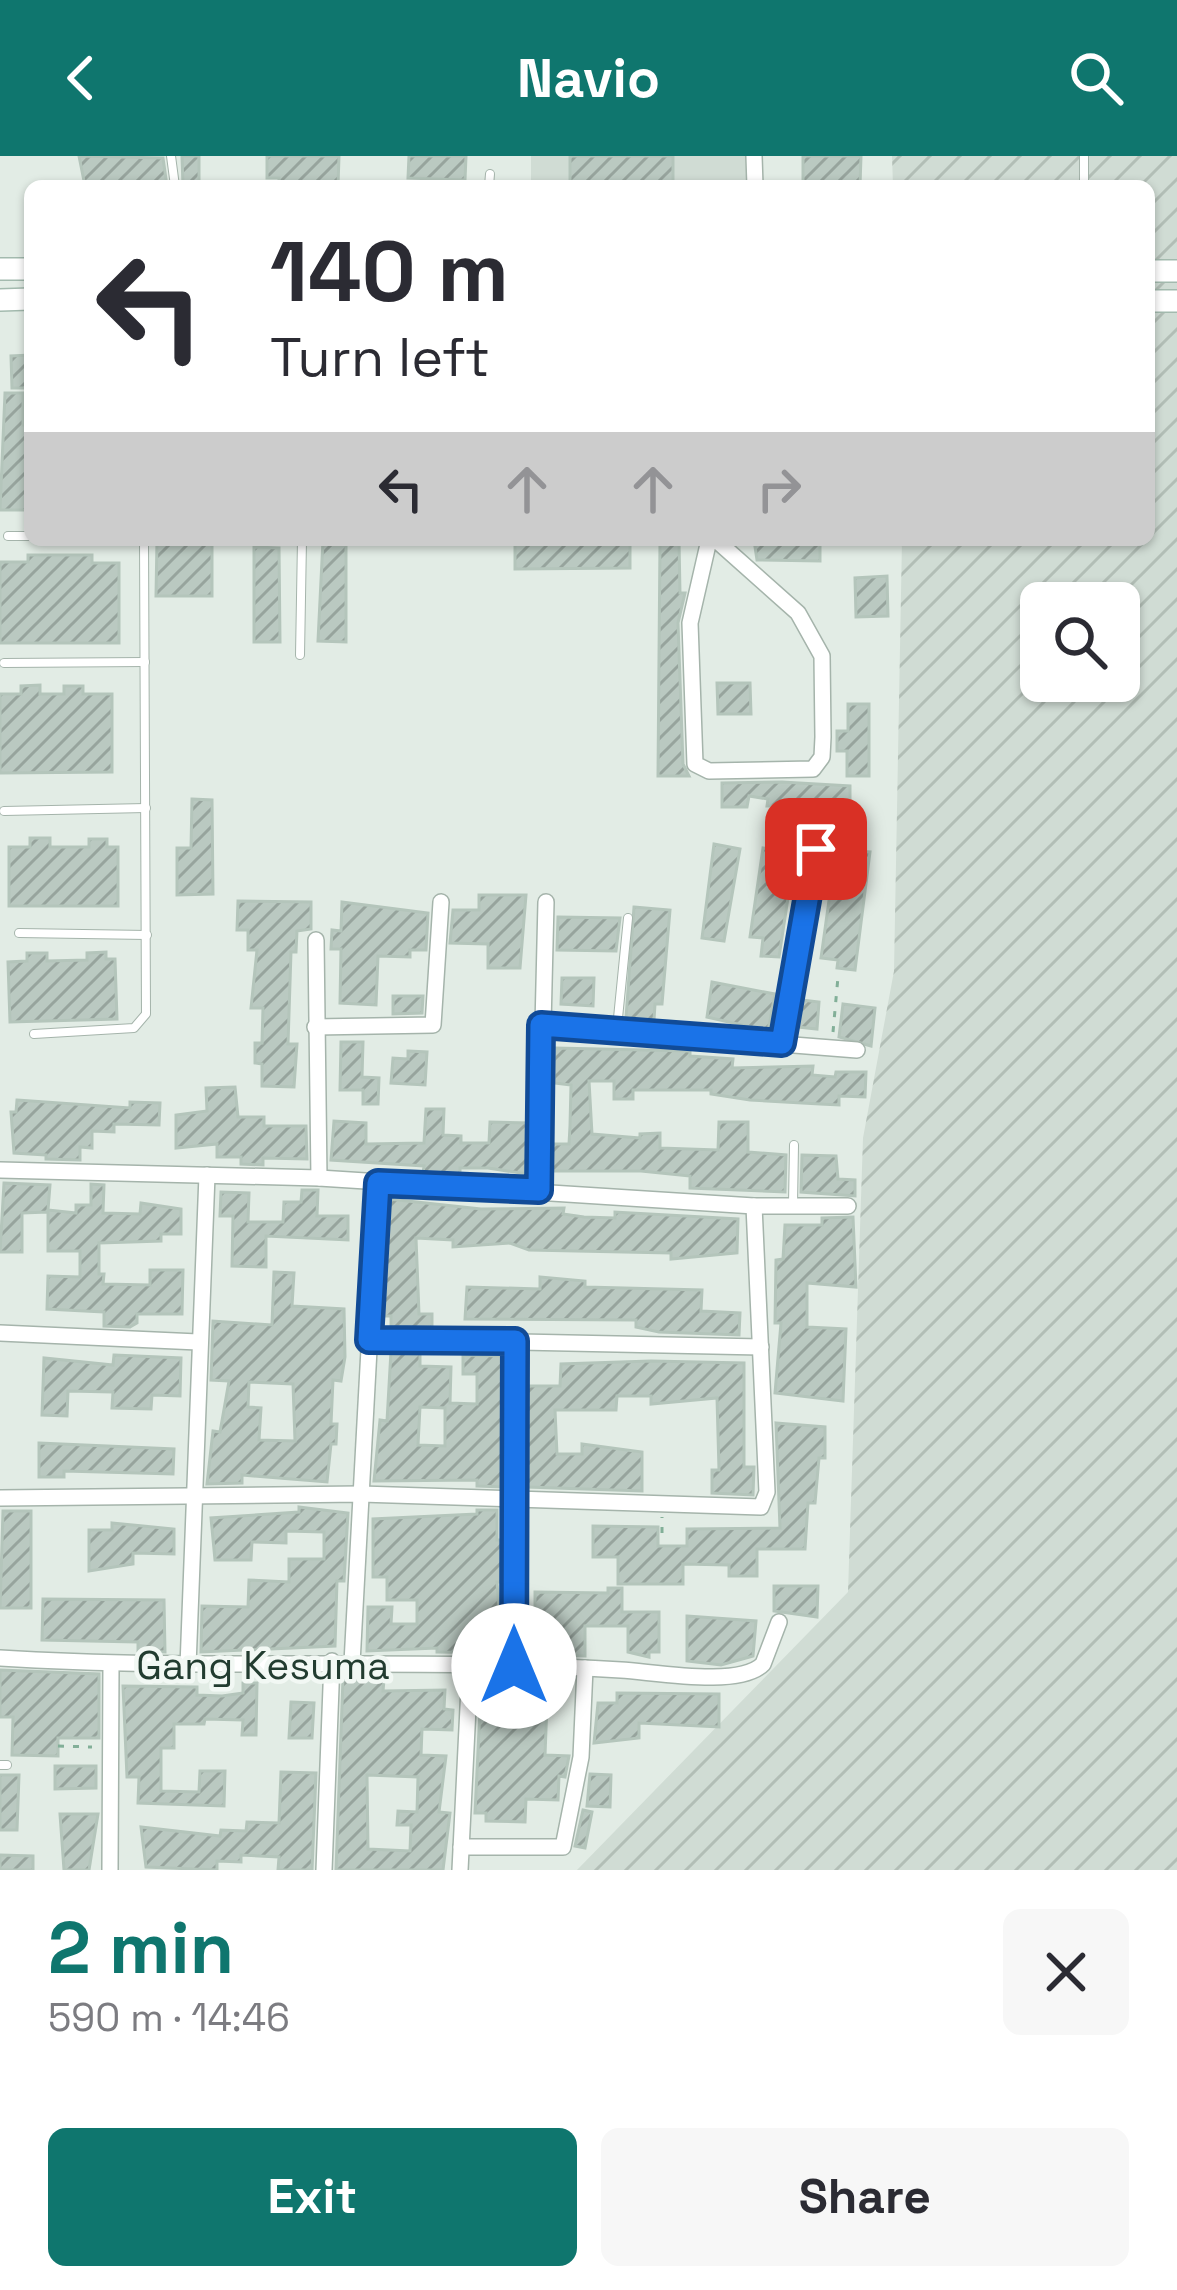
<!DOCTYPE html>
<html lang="en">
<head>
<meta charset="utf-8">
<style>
  :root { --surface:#fff; --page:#f7f7f7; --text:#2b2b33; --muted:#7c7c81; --accent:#0f766e }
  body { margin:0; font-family:"Space Grotesk",sans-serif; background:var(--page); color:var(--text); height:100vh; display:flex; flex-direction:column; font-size:45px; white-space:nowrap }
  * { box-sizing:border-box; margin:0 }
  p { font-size:39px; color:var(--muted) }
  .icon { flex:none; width:66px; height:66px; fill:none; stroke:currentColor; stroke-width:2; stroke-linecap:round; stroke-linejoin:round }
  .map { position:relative; height:1714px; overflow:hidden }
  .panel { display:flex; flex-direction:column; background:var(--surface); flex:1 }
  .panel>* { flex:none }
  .top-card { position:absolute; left:24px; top:24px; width:1131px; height:366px; border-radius:18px; box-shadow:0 3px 9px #0004; background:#fff; color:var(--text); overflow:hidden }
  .controls { position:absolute; left:1020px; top:426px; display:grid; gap:24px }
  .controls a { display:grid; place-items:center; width:120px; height:120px; border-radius:18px; background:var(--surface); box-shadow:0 3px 9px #0004; font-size:60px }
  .pin { position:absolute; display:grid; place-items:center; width:102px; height:102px; color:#fff; margin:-51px; border-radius:24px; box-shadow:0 6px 18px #0006 }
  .me { position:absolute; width:132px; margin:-66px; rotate:0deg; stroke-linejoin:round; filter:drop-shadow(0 0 9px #0008) }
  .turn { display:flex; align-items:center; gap:42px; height:252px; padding:0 48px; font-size:54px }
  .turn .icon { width:156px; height:156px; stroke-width:2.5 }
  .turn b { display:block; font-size:84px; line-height:102px }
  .lanes { display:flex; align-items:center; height:114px; padding:0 48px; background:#0003; justify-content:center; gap:60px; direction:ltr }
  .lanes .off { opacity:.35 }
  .round { display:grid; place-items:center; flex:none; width:126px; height:126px; border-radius:18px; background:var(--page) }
  .overview { display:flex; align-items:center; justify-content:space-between; height:204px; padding:0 48px }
  h1 { font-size:72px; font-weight:700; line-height:90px; color:var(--accent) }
  .cta { display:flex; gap:24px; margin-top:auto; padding:24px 48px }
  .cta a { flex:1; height:138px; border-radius:18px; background:var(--accent); color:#fff; font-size:48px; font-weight:700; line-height:138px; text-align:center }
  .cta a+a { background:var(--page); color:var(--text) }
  header { display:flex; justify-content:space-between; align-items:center; height:156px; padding:0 48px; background:var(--accent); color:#fff; font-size:54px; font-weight:700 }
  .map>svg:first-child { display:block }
</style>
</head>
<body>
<header><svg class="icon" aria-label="back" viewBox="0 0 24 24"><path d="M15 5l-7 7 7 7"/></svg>Navio<svg class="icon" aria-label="search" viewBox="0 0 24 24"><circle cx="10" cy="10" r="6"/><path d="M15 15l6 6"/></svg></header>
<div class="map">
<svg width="1177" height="1714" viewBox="0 0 1177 1714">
  <defs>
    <pattern id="industrial-furrows" width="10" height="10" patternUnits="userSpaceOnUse" patternTransform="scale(3)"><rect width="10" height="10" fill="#d0dcd4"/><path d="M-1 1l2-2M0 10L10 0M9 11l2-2" fill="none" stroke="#b2beb6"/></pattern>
    <pattern id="building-hatch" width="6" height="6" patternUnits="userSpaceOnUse" patternTransform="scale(3)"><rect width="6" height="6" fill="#bac9c1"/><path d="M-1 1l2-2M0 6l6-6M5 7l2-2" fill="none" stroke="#97a49d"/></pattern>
  </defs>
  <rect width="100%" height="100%" fill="#e2ece5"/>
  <!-- built -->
  <rect fill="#d0dcd4" x="531" y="0" width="219" height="30"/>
  <!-- industrial -->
  <path fill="url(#industrial-furrows)" fill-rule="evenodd" d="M892,0H1177V1714H577L848,1436L863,982L894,815L902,384H1149V30H893ZM1041,447H1119V525H1041Z"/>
  <!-- building -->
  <g fill="url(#building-hatch)" stroke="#b4c5bb" stroke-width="3" fill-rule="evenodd">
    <path d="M79,0L163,2L167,30H85Z"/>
    <path d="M182,0H199V30H183Z"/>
    <path d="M267,0H339L338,30H279V22H267Z"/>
    <path d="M409,0H466L465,24L408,22Z"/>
    <path d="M570,0H673V30L570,28Z"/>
    <path d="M803,0H861L860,30H803Z"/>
    <path d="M30,199V232H12L11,200Z"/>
    <path d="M5,237H23V269H30V354H0Z"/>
    <path d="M157,384H212V440H156Z"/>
    <path d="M323,384H346V486L318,485Z"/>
    <path d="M515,384H630V412L515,413Z"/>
    <path d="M754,384H820V405L757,404Z"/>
    <path d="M660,385H679L680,437H685L678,467L683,608L689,620H658Z"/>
    <path d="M254,391L279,392L280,486H254Z"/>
    <path d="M28,399H92V407H119V487H0V406H28Z"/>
    <path d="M887,420L888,460L856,461L855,422Z"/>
    <path d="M717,527H750L751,558H718Z"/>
    <path d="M40,529V538H64V530H83V538H112V616L0,617V538H21V530Z"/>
    <path d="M848,548H869V620H847V595H837V575H848Z"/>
    <path d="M782,626L850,630V656L789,655V650H767L768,643L749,640L747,651H722V627Z"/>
    <path d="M192,643L212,644L213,738L177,739V692H191Z"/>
    <path d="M30,682H50V691H89V683H107V691H118V750H9V691H30Z"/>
    <path d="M714,688L740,693L724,785L702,782Z"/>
    <path d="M763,692L795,696L779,801L761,800L763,782L750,781Z"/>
    <path d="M836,694L870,696L855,814L837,812L838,804L821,802Z"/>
    <path d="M479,739H526L520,812H488V788L450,787L453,754H479Z"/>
    <path d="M238,745L311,746V773L297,775L296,796H291L288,888H297L294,931L262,930V908L255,907V887H262L263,852H251L257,794H248V774H237Z"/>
    <path d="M342,746L428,757L426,794H410V801L378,800L376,849L340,847L341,793H331L332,774L341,775Z"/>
    <path d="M634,751L670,754L662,848H655L654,864L626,862Z"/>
    <path d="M558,761L620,762L616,795L557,794Z"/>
    <path d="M106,796V803H115L117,863L10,866L8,806L27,805V797H47V805L87,804V797Z"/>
    <path d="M562,822H594L593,850L561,848Z"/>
    <path d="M712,826L775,838L768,875L707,861Z"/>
    <path d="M393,840H423L422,857L393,858Z"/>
    <path d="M802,844L819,846L817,873L797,871Z"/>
    <path d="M843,848L875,852L871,890L839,881Z"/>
    <path d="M341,886H363L362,921L379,922L378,948H363V934H340Z"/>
    <path d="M554,892L690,895V900L733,903L732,912L813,910L812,919L835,921L836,916H866L865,941L839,940V949L820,948L750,944L711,938V934H633V943H614V925H589L592,978L640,982V978L660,977V992L718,994L719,966H748V996L786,999L785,1036L690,1032V1020L641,1015H551L552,988H569L570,970L571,929L554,927Z"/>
    <path d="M408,895L427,896L425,929L391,927L393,902L408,903Z"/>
    <path d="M235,931L238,961H264V970H306L307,1003L263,1002V1009L241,1008V1001H217V988L176,992V959L207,955L206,932Z"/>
    <path d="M17,944L130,952V946L160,947L159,969L114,968V976L92,975V992L80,991V1004L46,1003V999L14,997L11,956H16Z"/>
    <path d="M426,953H444L443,979L461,980V987H489L490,966L529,967L527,1018L488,1012H460V1019L423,1017L424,1010L331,1004L334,965L366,967V988L424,987Z"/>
    <path d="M802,999L836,1000L838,1023L855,1024V1040L801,1036Z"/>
    <path d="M4,1027L50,1029L48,1054L76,1057V1049H91V1028L104,1029L103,1057L140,1058L141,1047L181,1053V1078H161V1085L99,1087V1118H104L103,1128L150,1129V1114H183L182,1158H137V1167L130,1171L104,1170V1156L47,1153L48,1120L80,1121V1095H48V1056L22,1057V1096H0Z"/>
    <path d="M302,1034H318L317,1060H348V1084L266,1080V1111L232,1110L233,1060H220L221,1036L249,1037L248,1066H283L284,1046H301Z"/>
    <path d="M389,1043L481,1053L564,1052L563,1058L584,1061L615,1062V1056L738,1063L737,1097L671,1103V1097L529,1094L510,1087L453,1091V1084L416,1082L419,1158H432V1172L391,1171V1160H383Z"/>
    <path d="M853,1061L856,1131L807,1127V1171L846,1173L843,1245L775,1237L781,1167H775L776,1104L783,1103L785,1069H822V1062Z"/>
    <path d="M274,1116L294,1117L292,1150L344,1153L345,1201L341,1225L333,1224L331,1268H337L336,1288H331L327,1326L242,1319V1327L207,1328L213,1275L220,1276L229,1225L211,1224L213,1165L272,1169ZM249,1226L293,1228L295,1285L259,1284L261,1252L248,1251Z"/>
    <path d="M540,1121L585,1125V1131L702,1134L701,1155L740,1157L739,1179L659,1176L636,1171V1164L465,1163L467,1131L540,1133Z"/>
    <path d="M391,1195L420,1196V1210L451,1211L450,1247L477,1248V1218H463V1199L503,1200V1331L477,1330V1324L374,1325L380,1264L387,1265ZM420,1251L445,1252V1290L418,1289Z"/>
    <path d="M114,1199L181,1202L180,1240L152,1239L151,1253L112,1252L113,1236L68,1235L67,1260L42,1259L44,1202L113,1209Z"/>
    <path d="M651,1205L744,1207V1311H754L753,1339L712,1337V1314H719L717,1242L651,1248V1240H617L616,1254H555L557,1298H582V1288L642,1296V1335L527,1331V1230H560L561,1208Z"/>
    <path d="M776,1267L825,1271V1302H819L815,1347H808L805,1393H757V1420H729V1409L683,1408V1428H618V1401H593V1370L658,1371V1390H687V1373L780,1372Z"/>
    <path d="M39,1287L174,1293L173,1318L64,1315V1321H39Z"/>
    <path d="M299,1351L348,1357L344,1425H337L335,1490L201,1496L202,1450L248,1451L249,1424L289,1426V1403H324V1376L286,1375V1387L252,1386L251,1404H215L211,1362L299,1356Z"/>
    <path d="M477,1354H497V1384H502V1426H497L502,1497L437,1496V1492L367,1495L368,1451H392L391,1468H417V1444H387V1421H373V1363L477,1358Z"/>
    <path d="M3,1355H31V1452H0Z"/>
    <path d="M112,1367L174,1373V1398L133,1397V1408L89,1415V1374H112Z"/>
    <path d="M774,1430H818L817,1461L774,1455Z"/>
    <path d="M608,1432H622V1456H659V1496H649V1501L628,1496V1470H585V1500L526,1498V1466H535V1436L608,1437Z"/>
    <path d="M43,1443L164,1444L165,1496L138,1495V1486L42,1484Z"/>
    <path d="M687,1460L756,1465L753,1500L721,1509L687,1505Z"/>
    <path d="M0,1514L99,1518V1582H58V1600L12,1599L13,1561H0Z"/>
    <path d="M343,1522L384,1524L383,1535L445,1534L444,1553L453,1554L452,1574L422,1573L421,1599L446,1600L439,1656L450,1657L443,1714H336ZM367,1619L418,1621L417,1656L398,1655L397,1669H411L410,1695L368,1693Z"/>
    <path d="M525,1522H548L545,1599L569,1600L565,1621L559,1620L558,1644L526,1643L525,1666L486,1665V1657H475L481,1533L525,1530Z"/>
    <path d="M243,1527H257L256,1579H242L243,1564L205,1563L204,1568H174V1592H161V1635L199,1636L200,1615H225L224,1650L138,1647L139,1621H127L123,1530L197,1531V1539L222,1540L243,1537Z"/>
    <path d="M617,1537L719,1538V1571L639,1567V1582L594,1587L598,1547H617Z"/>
    <path d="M291,1546L314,1547L312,1582H289Z"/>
    <path d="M55,1610H96V1632L55,1633Z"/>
    <path d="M281,1616L316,1617L312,1714H278L279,1701L241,1699V1706L217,1705V1714L146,1711L141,1671L220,1680L221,1674L246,1675L247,1666L279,1667Z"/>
    <path d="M590,1618L611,1619L610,1651L587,1650Z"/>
    <path d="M0,1619H19L17,1674H0Z"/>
    <path d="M583,1654L592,1656L585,1692L575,1690Z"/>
    <path d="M60,1658H98L89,1714H64Z"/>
    <path d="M0,1699L33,1700V1714H0Z"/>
  </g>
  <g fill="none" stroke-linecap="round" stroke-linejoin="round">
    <!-- lane casing -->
    <g stroke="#a5b4ab" stroke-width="10">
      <g id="lane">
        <path d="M171,0L175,30"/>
        <path d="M1084,0V30"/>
        <path d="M489,30L490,18"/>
        <path d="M8,380H30"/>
        <path d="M366,384V385"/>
        <path d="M300,499L302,384"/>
        <path d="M4,507L145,506"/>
        <path d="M4,655L146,652"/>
        <path d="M19,777L147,779"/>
        <path d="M617,872L628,762"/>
        <path d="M34,878L134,872L146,858L144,384"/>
        <path d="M793,1048L794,989"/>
        <path d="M0,1609H7"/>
      </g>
    </g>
    <!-- street casing -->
    <g stroke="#a5b4ab" stroke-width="18">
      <g id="street">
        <path d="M754,0L755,30"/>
        <path d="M709,384L690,467L695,608L709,615L813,613L822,601L823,581L822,500L798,457L716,384"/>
        <path d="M316,784L319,1022"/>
        <path d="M541,869L857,894"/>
        <path d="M315,871L433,869L441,746"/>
        <path d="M782,888L816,693"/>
        <path d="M0,1014L319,1022L754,1050H848"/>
        <path d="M539,1034L546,746"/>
        <path d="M0,1177L198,1186"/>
        <path d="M369,1183L761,1191"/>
        <path d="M0,1342L361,1338L761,1351L767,1336L754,1050"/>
        <path d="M0,1502C207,1515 414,1501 621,1514C655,1516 740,1532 763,1508L779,1466"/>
        <path d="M352,1507L378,1027"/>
        <path d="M188,1510L207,1019"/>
        <path d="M514,1510L515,1185"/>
        <path d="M461,1691H563L581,1601L585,1512"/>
        <path d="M110,1714L111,1509"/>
        <path d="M324,1714L332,1505"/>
        <path d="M460,1714L470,1511"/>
      </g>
    </g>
    <!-- secondary casing -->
    <g stroke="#a3baae" stroke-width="24">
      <g id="secondary">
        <path d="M0,113H30"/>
        <path d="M1149,115H1177"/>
        <path d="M0,144L30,143"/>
        <path d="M1149,145H1177"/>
      </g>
    </g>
    <!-- path -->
    <g stroke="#82af98" stroke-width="3" stroke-dasharray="6 9" stroke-linecap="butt">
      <path d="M833,876L838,821"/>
      <path d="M662,1377V1361"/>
      <path d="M58,1590L92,1591"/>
    </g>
    <!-- lane -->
    <use href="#lane" stroke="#fff" stroke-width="8"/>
    <!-- street -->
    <use href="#street" stroke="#fff" stroke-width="15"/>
    <!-- secondary -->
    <use href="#secondary" stroke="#fff" stroke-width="21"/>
  </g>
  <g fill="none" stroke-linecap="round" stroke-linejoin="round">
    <!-- route casing -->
    <g stroke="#114b97" stroke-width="30">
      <path id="route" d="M514,1510L515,1185L369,1184L378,1027L539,1034L541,869L782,887L816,693"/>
    </g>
    <!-- route -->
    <use href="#route" stroke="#1a73e8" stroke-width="21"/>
  </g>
  <g text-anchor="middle" stroke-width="9" stroke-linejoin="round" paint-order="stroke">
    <!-- street labels -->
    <g font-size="39" fill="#223c30" stroke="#f2f8f4">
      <text x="263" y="1523">Gang Kesuma</text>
    </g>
  </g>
</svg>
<div class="controls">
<a><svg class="icon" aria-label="search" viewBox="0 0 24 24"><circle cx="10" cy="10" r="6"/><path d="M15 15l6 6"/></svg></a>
</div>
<div class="pin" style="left:816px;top:693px;background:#d93025"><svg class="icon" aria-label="arrive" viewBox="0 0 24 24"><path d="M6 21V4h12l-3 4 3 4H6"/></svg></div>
<svg class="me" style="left:514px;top:1510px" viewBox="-20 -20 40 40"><circle r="19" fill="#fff"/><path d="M0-13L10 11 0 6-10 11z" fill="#1a73e8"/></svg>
<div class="top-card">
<div class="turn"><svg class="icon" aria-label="left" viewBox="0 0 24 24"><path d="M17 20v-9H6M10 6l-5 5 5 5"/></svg><div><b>140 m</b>Turn left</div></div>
<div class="lanes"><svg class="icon" aria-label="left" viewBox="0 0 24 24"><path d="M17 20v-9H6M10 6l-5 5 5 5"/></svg><svg class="icon off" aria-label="ahead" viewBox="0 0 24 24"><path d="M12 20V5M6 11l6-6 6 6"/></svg><svg class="icon off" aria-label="ahead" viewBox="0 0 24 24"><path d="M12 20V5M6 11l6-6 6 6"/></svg><svg class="icon off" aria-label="right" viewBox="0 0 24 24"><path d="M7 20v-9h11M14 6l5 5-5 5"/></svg></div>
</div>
</div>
<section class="panel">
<div class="overview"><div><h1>2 min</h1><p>590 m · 14:46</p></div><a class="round"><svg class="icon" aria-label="close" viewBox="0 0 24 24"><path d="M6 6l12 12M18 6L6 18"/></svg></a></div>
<div class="cta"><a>Exit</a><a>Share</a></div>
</section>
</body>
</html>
